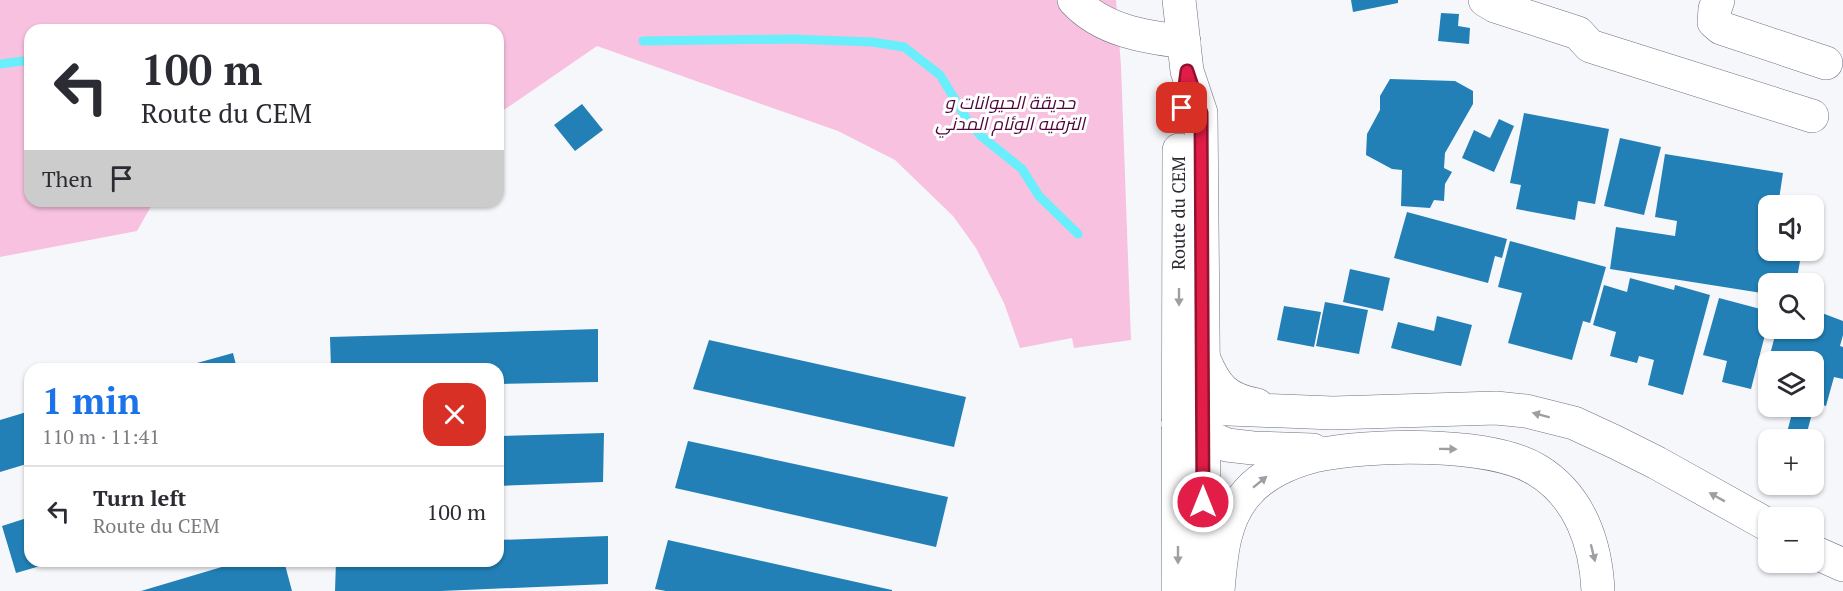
<!DOCTYPE html>
<html lang="en">
<head>
<meta charset="utf-8">
<style>
  :root { --surface:#fff; --page:#f2f2f3; --text:#2b2b33; --muted:#7c7c81; --line:#e1e1e2; --accent:#1a73e8 }
  body { margin:0; font-family:"PT Serif",Cairo,serif; background:var(--page); color:var(--text); height:100vh; display:flex; flex-direction:column; font-size:22px; white-space:nowrap }
  * { box-sizing:border-box; margin:0 }
  p { font-size:20px; color:var(--muted) }
  .icon { flex:none; width:33px; height:33px; fill:none; stroke:currentColor; stroke-width:2; stroke-linecap:round; stroke-linejoin:round }
  .map { position:relative; flex:1; overflow:hidden }
  .sheet { position:absolute; left:24px; top:363px; width:480px; height:204px; display:flex; flex-direction:column; background:var(--surface); border-radius:18px; box-shadow:0 2px 4px #0004 }
  .sheet>* { flex:none }
  .hud { position:absolute; left:24px; top:24px; width:480px; height:183px; border-radius:18px; box-shadow:0 2px 4px #0004; background:#fff; color:var(--text); overflow:hidden }
  .fabs { position:absolute; left:1758px; top:195px; display:grid; gap:12px }
  .fabs a { display:grid; place-items:center; width:66px; height:66px; border-radius:12px; background:var(--surface); box-shadow:0 2px 4px #0004; font-size:30px }
  .pin { position:absolute; display:grid; place-items:center; width:51px; height:51px; color:#fff; margin:-26px; border-radius:12px; box-shadow:0 3px 9px #0006 }
  .me { position:absolute; width:66px; margin:-33px; rotate:0deg; stroke-linejoin:round; filter:drop-shadow(0 0 4px #0008) }
  .turn { display:flex; align-items:center; gap:21px; height:126px; padding:0 18px; font-size:27px }
  .turn .icon { width:78px; height:78px; stroke-width:2.5 }
  .turn b { display:block; font-size:42px; line-height:51px }
  .then { display:flex; align-items:center; height:57px; padding:0 18px; background:#0003; gap:12px; font-size:22px }
  .round { display:grid; place-items:center; flex:none; width:63px; height:63px; border-radius:18px; background:var(--page) }
  .head { display:flex; align-items:center; justify-content:space-between; height:102px; padding:0 18px }
  h1 { font-size:36px; font-weight:700; line-height:45px; color:var(--accent) }
  ul { padding:0; list-style:none }
  li { display:flex; align-items:center; gap:18px; height:90px; padding:0 18px; border-top:2px solid var(--line) }
  li div { flex:1 }
  li b { display:block; font-size:22px }
  li em { font-style:normal }
  .map>svg:first-child { display:block }
</style>
</head>
<body>
<div class="map">
<svg width="1843" height="591" viewBox="0 0 1843 591">
  <rect width="100%" height="100%" fill="#f6f7fb"/>
  <!-- green -->
  <path fill="#f7c1df" d="M0,0H1116L1121,66L1131,340L1074,348L1072,338L1020,348L1004,303L976,248L953,216L895,160L838,131L597,46L498,114V30H30V201H154L137,231L0,257Z"/>
  <g fill="none" stroke-linecap="round" stroke-linejoin="round">
    <!-- stream -->
    <g stroke="#69eefc" stroke-width="9">
      <path d="M643,41L791,39L872,42L904,47L940,75L968,121L981,136L1022,169L1039,196L1078,234"/>
      <path d="M0,64L30,60"/>
    </g>
  </g>
  <!-- building -->
  <g fill="#2280b6">
    <path d="M1351,0H1398V3L1353,12Z"/>
    <path d="M1441,13L1459,14L1458,26L1470,28L1469,44L1438,41Z"/>
    <path d="M1390,79L1455,81L1473,91V104L1445,153L1444,168L1452,172L1445,184L1444,201L1434,200L1430,208L1401,206L1402,170L1392,169L1366,155L1367,134L1380,110V96Z"/>
    <path d="M582,104L603,130L575,151L554,125Z"/>
    <path d="M1524,113L1609,129L1595,204L1578,201L1575,220L1516,209L1521,185L1510,183Z"/>
    <path d="M1499,119L1514,126L1494,172L1462,158L1474,130L1490,138Z"/>
    <path d="M1620,138L1661,147L1644,215L1604,206Z"/>
    <path d="M1665,154L1783,173L1778,206H1768V250H1771L1770,256L1800,261L1796,284H1768V294L1610,269L1616,227L1675,236L1677,221L1655,217Z"/>
    <path d="M1407,212L1507,239L1502,258L1495,256L1488,283L1394,258Z"/>
    <path d="M1510,241L1606,267L1590,323L1583,321L1572,360L1508,343L1522,293L1498,287Z"/>
    <path d="M1350,269L1390,278L1383,311L1343,302Z"/>
    <path d="M1630,278L1674,290L1675,285L1710,295L1683,395L1648,385L1654,360L1639,356L1637,363L1610,356L1616,332L1593,325L1604,285L1627,292Z"/>
    <path d="M1719,298L1768,311V323L1751,389L1722,382L1727,361L1703,355Z"/>
    <path d="M1325,302L1368,310L1359,354L1316,346Z"/>
    <path d="M1284,306L1321,312L1314,347L1277,340Z"/>
    <path d="M1814,310L1843,321V335L1840,346L1843,347V379L1834,377L1826,406L1814,402V362H1768L1777,328H1814Z"/>
    <path d="M1437,316L1472,325L1461,366L1391,348L1398,322L1434,331Z"/>
    <path d="M598,329V382L498,384V369H331L330,337Z"/>
    <path d="M709,340L966,397L954,447L693,389Z"/>
    <path d="M233,353L237,369H179V368Z"/>
    <path d="M1768,363V394L1760,392Z"/>
    <path d="M1794,406H1814L1805,440H1785Z"/>
    <path d="M30,411V463L0,472V420Z"/>
    <path d="M604,433L603,482L498,486V436Z"/>
    <path d="M688,441L948,497L936,547L675,488Z"/>
    <path d="M30,517V561L54,562L16,573L2,526Z"/>
    <path d="M608,536V584L441,591H335L336,561H498V540Z"/>
    <path d="M668,540L892,590V591H666L655,589Z"/>
    <path d="M242,561H284L292,591H141Z"/>
  </g>
  <g fill="none" stroke-linecap="round" stroke-linejoin="round">
    <!-- minor casing -->
    <g stroke="#6c7183" stroke-width="34">
      <g id="minor">
        <path d="M1074,0C1102,31 1146,37 1184,42"/>
        <path d="M1485,0L1495,6L1578,33L1590,46L1812,116"/>
        <path d="M1718,0L1715,9L1714,22L1721,28L1826,63"/>
      </g>
    </g>
    <!-- major casing -->
    <g stroke="#6c7183" stroke-width="34">
      <g id="major">
        <path d="M1179,0L1187,71L1201,113L1204,435L1202,591"/>
        <path id="s1" d="M1178,591L1179,150"/>
      </g>
    </g>
    <!-- highway casing -->
    <g stroke="#6c7183" stroke-width="34">
      <g id="highway">
        <path d="M1204,359C1216,388 1226,399 1257,405"/>
        <path d="M1178,424L1203,408L1333,413L1496,408L1526,411L1574,423L1615,442L1657,463L1768,525"/>
        <path d="M1178,424L1227,445L1253,448L1313,450"/>
        <path d="M1814,552L1843,565"/>
        <path d="M1218,591C1221,557 1223,520 1247,493C1263,474 1290,462 1314,456C1368,444 1490,441 1537,470C1580,496 1596,544 1598,591"/>
      </g>
    </g>
    <!-- minor -->
    <use href="#minor" stroke="#fff" stroke-width="33"/>
    <!-- major -->
    <use href="#major" stroke="#fff" stroke-width="33"/>
    <!-- highway -->
    <use href="#highway" stroke="#fff" stroke-width="33"/>
  </g>
  <!-- one-way arrows -->
  <defs><path id="oneway-solid" d="M-6-.8H1V-3.2L6.5 0L1 3.2V.8H-6Z" transform="scale(1.5)"/></defs>
  <g fill="#9e9fa3">
    <use href="#oneway-solid" transform="translate(1179 297) rotate(90)"/>
    <use href="#oneway-solid" transform="translate(1541 415) rotate(-165)"/>
    <use href="#oneway-solid" transform="translate(1448 449) rotate(1)"/>
    <use href="#oneway-solid" transform="translate(1260 482) rotate(-39)"/>
    <use href="#oneway-solid" transform="translate(1717 497) rotate(-151)"/>
    <use href="#oneway-solid" transform="translate(1593 553) rotate(76)"/>
    <use href="#oneway-solid" transform="translate(1178 555) rotate(90)"/>
  </g>
  <g fill="none" stroke-linecap="round" stroke-linejoin="round">
    <!-- route casing -->
    <g stroke="#92132f" stroke-width="15">
      <path id="route" d="M1182,108L1187,71L1201,113L1203,502"/>
    </g>
    <!-- route -->
    <use href="#route" stroke="#e11d48" stroke-width="10"/>
  </g>
  <g text-anchor="middle" stroke-width="6" stroke-linejoin="round" paint-order="stroke">
    <!-- park labels -->
    <g font-size="18" font-style="italic" fill="#50053b" stroke="#fff">
      <text x="1010" y="109">حديقة الحيوانات و<tspan x="1010" dy="21">الترفيه الوئام المدني</tspan></text>
    </g>
    <!-- street labels -->
    <g font-size="18" fill="#282a32" stroke="#fff">
      <text dy="6" stroke="none"><textPath href="#s1" startOffset="378">Route du CEM</textPath></text>
    </g>
  </g>
</svg>
<div class="fabs">
<a><svg class="icon" aria-label="sound" viewBox="0 0 24 24"><path d="M4 9h4l5-4v14l-5-4H4zM17 9q2 3 0 6"/></svg></a>
<a><svg class="icon" aria-label="search" viewBox="0 0 24 24"><circle cx="10" cy="10" r="6"/><path d="M15 15l6 6"/></svg></a>
<a><svg class="icon" aria-label="layers" viewBox="0 0 24 24"><path d="M12 4l9 5-9 5-9-5zM3 14l9 5 9-5"/></svg></a>
<a>+</a>
<a>−</a>
</div>
<div class="pin" style="left:1182px;top:108px;background:#d93025"><svg class="icon" aria-label="arrive" viewBox="0 0 24 24"><path d="M6 21V4h12l-3 4 3 4H6"/></svg></div>
<svg class="me" style="left:1203px;top:502px" viewBox="-20 -20 40 40"><circle r="17" fill="#e11d48" stroke="#fff" stroke-width="3"/><path d="M0-11L8 9 0 5-8 9z" fill="#fff"/></svg>
<div class="hud">
<div class="turn"><svg class="icon" aria-label="left" viewBox="0 0 24 24"><path d="M17 20v-9H6M10 6l-5 5 5 5"/></svg><div><b>100 m</b>Route du CEM</div></div>
<div class="then">Then<svg class="icon" aria-label="arrive" viewBox="0 0 24 24"><path d="M6 21V4h12l-3 4 3 4H6"/></svg></div>
</div>
<section class="sheet">
<div class="head"><div><h1>1 min</h1><p>110 m · 11:41</p></div><a class="round" style="background:#d93025;color:#fff"><svg class="icon" aria-label="close" viewBox="0 0 24 24"><path d="M6 6l12 12M18 6L6 18"/></svg></a></div>
<ul>
<li><svg class="icon" aria-label="left" viewBox="0 0 24 24"><path d="M17 20v-9H6M10 6l-5 5 5 5"/></svg><div><b>Turn left</b><p>Route du CEM</p></div><em>100 m</em></li>
</ul>
</section>
</div>
</body>
</html>
